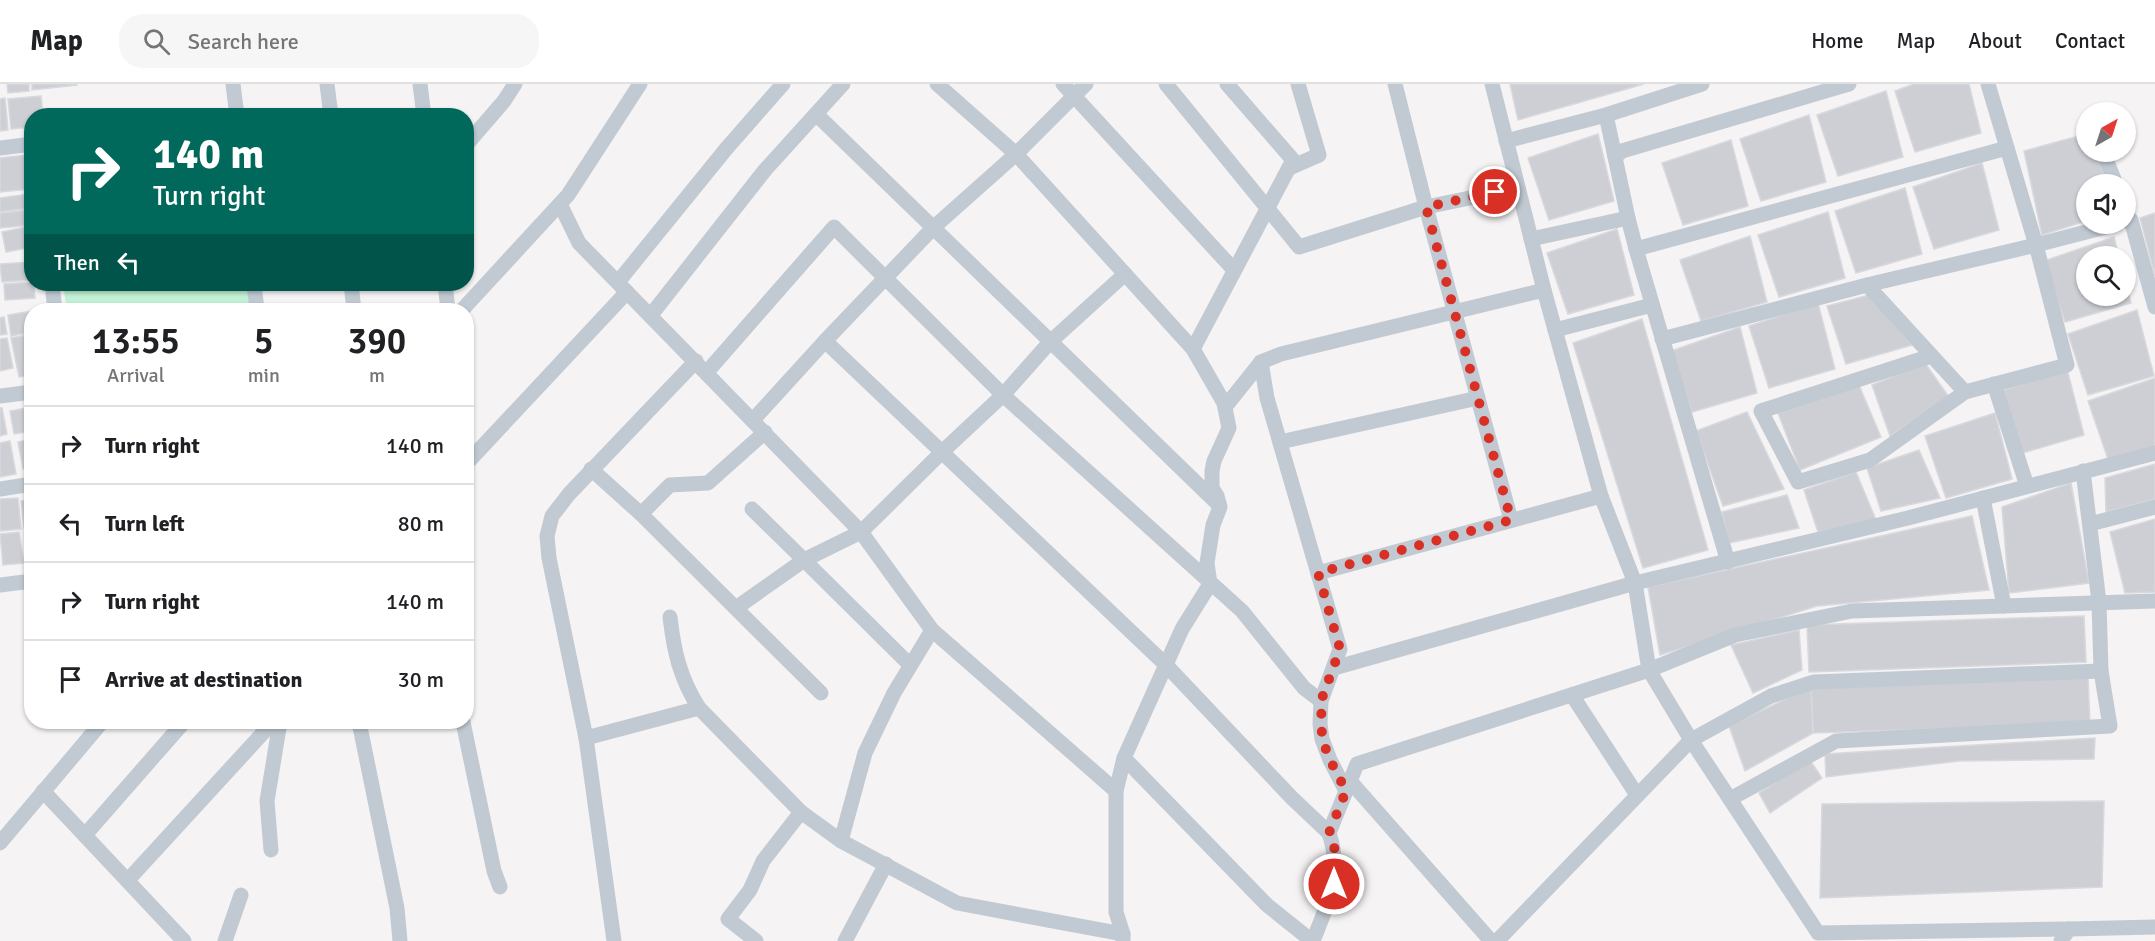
<!DOCTYPE html>
<html lang="en">
<head>
<meta charset="utf-8">
<style>
  :root { --surface:#fff; --page:#f6f6f6; --text:#202124; --muted:#757577; --line:#e0e0e0 }
  body { margin:0; font-family:Signika,sans-serif; background:var(--page); color:var(--text); height:100vh; display:flex; flex-direction:column; font-size:22px; white-space:nowrap }
  * { box-sizing:border-box; margin:0 }
  p { font-size:20px; color:var(--muted) }
  .icon { flex:none; width:33px; height:33px; fill:none; stroke:currentColor; stroke-width:2; stroke-linecap:round; stroke-linejoin:round }
  .map { position:relative; flex:1; overflow:hidden }
  .side { position:absolute; left:24px; top:219px; width:450px; height:426px; display:flex; flex-direction:column; background:var(--surface); border-radius:24px; box-shadow:0 2px 4px #0004 }
  .side>* { flex:none }
  .guide { position:absolute; left:24px; top:24px; width:450px; height:183px; border-radius:24px; box-shadow:0 2px 4px #0004; background:#00695c; color:#fff; overflow:hidden }
  .needle { width:39px; rotate:39deg }
  .buttons { position:absolute; left:2076px; top:18px; display:grid; gap:12px }
  .buttons a { display:grid; place-items:center; width:60px; height:60px; border-radius:50%; background:var(--surface); box-shadow:0 2px 4px #0004; font-size:30px }
  .pin { position:absolute; display:grid; place-items:center; width:51px; height:51px; color:#fff; margin:-26px; border:3px solid #fff; border-radius:50%; box-shadow:0 2px 6px #0007 }
  .me { position:absolute; width:66px; margin:-33px; rotate:0deg; stroke-linejoin:round; filter:drop-shadow(0 0 4px #0008) }
  .turn { display:flex; align-items:center; gap:21px; height:126px; padding:0 30px; font-size:27px }
  .turn .icon { width:78px; height:78px; stroke-width:2.5 }
  .turn b { display:block; font-size:42px; line-height:51px }
  .then { display:flex; align-items:center; height:57px; padding:0 30px; background:#0003; gap:12px; font-size:22px }
  .eta { display:flex; justify-content:space-evenly; align-items:center; height:102px; text-align:center }
  .eta b { font-size:36px; font-weight:600; line-height:42px }
  ul { padding:0; list-style:none }
  li { display:flex; align-items:center; gap:18px; height:78px; padding:0 30px; border-top:2px solid var(--line) }
  li div { flex:1 }
  li b { display:block; font-size:22px }
  li em { font-style:normal }
  header { display:flex; align-items:center; gap:36px; box-sizing:border-box; height:84px; padding:0 30px; background:var(--surface); border-bottom:2px solid var(--line) }
  header strong { font-size:28px }
  nav { display:flex; gap:33px; margin-inline-start:auto; font-size:21px }
  .search { width:420px; height:54px; background:var(--page); display:flex; align-items:center; gap:15px; box-sizing:border-box; padding:0 21px; border-radius:24px; color:var(--muted); font-size:22px }
  .map>svg:first-child { display:block }
</style>
</head>
<body>
<header>
<strong>Map</strong>
<div class="search"><svg class="icon" aria-label="search" viewBox="0 0 24 24"><circle cx="10" cy="10" r="6"/><path d="M15 15l6 6"/></svg>Search here</div>
<nav><a>Home</a><a>Map</a><a>About</a><a>Contact</a></nav>
</header>
<div class="map">
<svg width="2155" height="857" viewBox="0 0 2155 857">
  <rect width="100%" height="100%" fill="#f5f3f3"/>
  <!-- green -->
  <path fill="#c3f1d5" d="M63,200H247L250,226H67Z"/>
  <!-- building -->
  <g fill="#cdcfd5" stroke="#d7d9de" stroke-width="1.5">
    <path d="M7,0H29V7L8,9Z"/>
    <path d="M32,0H77V1L32,6Z"/>
    <path d="M1510,0H1644L1518,36Z"/>
    <path d="M1914,0H1969L1981,49L1915,68L1895,7Z"/>
    <path d="M1886,7L1903,73L1838,92L1817,31Z"/>
    <path d="M41,12L43,32H32V43L11,45L8,15Z"/>
    <path d="M5,14L8,46L0,47V15Z"/>
    <path d="M1809,31L1826,98L1761,117L1740,55Z"/>
    <path d="M1598,50L1614,117L1549,136L1528,74Z"/>
    <path d="M2086,50V68H2096L2107,100H2086V137L2042,151L2024,67Z"/>
    <path d="M1731,56L1748,122L1683,141L1662,79Z"/>
    <path d="M26,71L30,105L0,108V74Z"/>
    <path d="M1982,79L1999,146L1934,165L1913,103Z"/>
    <path d="M1905,104L1922,170L1856,189L1835,127Z"/>
    <path d="M28,110L30,124L0,128V114Z"/>
    <path d="M28,126L30,141L0,144V129Z"/>
    <path d="M1828,128L1845,194L1779,213L1758,151Z"/>
    <path d="M2155,129V192L2140,134Z"/>
    <path d="M30,142L32,163L6,168L2,148Z"/>
    <path d="M1617,145L1634,211L1568,230L1547,169Z"/>
    <path d="M1750,152L1767,218L1701,237L1680,176Z"/>
    <path d="M2114,153L2119,172H2086V212H2126V200L2131,219L2065,238L2044,177Z"/>
    <path d="M30,178L32,196L2,198L0,180Z"/>
    <path d="M32,198L34,200L35,214L5,216L4,200Z"/>
    <path d="M1869,211L1912,261L1846,280L1827,222Z"/>
    <path d="M1818,219L1835,285L1769,304L1749,242Z"/>
    <path d="M2137,226L2154,292L2088,311L2068,250Z"/>
    <path d="M32,227V248L11,252L8,231Z"/>
    <path d="M4,233L7,250L0,251V234Z"/>
    <path d="M1642,235L1708,466L1643,484L1573,259Z"/>
    <path d="M1740,243L1757,309L1692,328L1671,267Z"/>
    <path d="M32,250V291L19,293L11,254Z"/>
    <path d="M7,254L13,284L0,287V255Z"/>
    <path d="M1925,279L1949,313L1890,352L1872,301Z"/>
    <path d="M2067,285L2084,351L2019,370L1998,308Z"/>
    <path d="M2155,294V365L2109,378L2088,317Z"/>
    <path d="M1859,301L1881,353L1800,386L1778,329Z"/>
    <path d="M32,323V347L14,350L10,327Z"/>
    <path d="M0,324H2L7,350L0,352Z"/>
    <path d="M1747,328L1784,405L1723,422L1696,347Z"/>
    <path d="M1995,329L2012,395L1946,414L1925,352Z"/>
    <path d="M32,355V384L23,385L18,358Z"/>
    <path d="M10,357L16,390L0,393V359Z"/>
    <path d="M1919,366L1940,414L1881,427L1867,384Z"/>
    <path d="M2155,380V415L2106,428L2105,394Z"/>
    <path d="M1856,388L1876,436L1818,448L1804,406Z"/>
    <path d="M2071,399L2089,499L2009,509L2002,423Z"/>
    <path d="M1787,411L1799,444L1729,459L1722,428Z"/>
    <path d="M18,414L21,445L0,447V415Z"/>
    <path d="M29,416L32,422V443L24,444L21,417Z"/>
    <path d="M1972,432L1989,506L1817,522L1660,571L1648,503Z"/>
    <path d="M2155,435V508L2125,509L2110,448Z"/>
    <path d="M19,448L24,479L3,481L0,450Z"/>
    <path d="M2084,532L2086,578L1809,588L1807,541Z"/>
    <path d="M1799,546L1802,586L1753,609L1731,561Z"/>
    <path d="M2088,593L2090,640L1813,649L1811,603Z"/>
    <path d="M1811,603L1813,649L1745,687L1729,642Z"/>
    <path d="M2095,654L2094,675L1959,677L1826,693L1825,670Z"/>
    <path d="M1810,676L1822,694L1770,729L1759,709Z"/>
    <path d="M2104,717L2102,803L1820,814L1822,720Z"/>
  </g>
  <g fill="none" stroke-linecap="round" stroke-linejoin="round">
    <!-- street -->
    <g stroke="#c1cad2" stroke-width="15">
      <path d="M233,0L237,32"/>
      <path d="M327,0L331,32"/>
      <path d="M420,0L424,32"/>
      <path d="M937,0L1016,70L1125,190"/>
      <path d="M1063,0L1234,186"/>
      <path d="M1086,0L1016,70L934,143L825,257L1165,580L1292,714L1329,749"/>
      <path d="M1166,0L1299,163L1426,123L1395,0"/>
      <path d="M1492,0L1544,206"/>
      <path d="M1988,0L2036,161L2117,140"/>
      <path d="M816,30L1216,418"/>
      <path d="M1606,31L1615,73"/>
      <path d="M1506,57L1606,31L1702,0"/>
      <path d="M466,61L504,17L515,0"/>
      <path d="M0,64L32,60"/>
      <path d="M2103,68L2116,100"/>
      <path d="M1289,84L1319,71L1298,0"/>
      <path d="M560,120L579,159L861,448L932,546L1116,707V828L1123,850V857"/>
      <path d="M1628,134L1615,73L1622,67L1849,0"/>
      <path d="M2126,137L2131,136L2155,223"/>
      <path d="M1531,155L1628,134L1636,165"/>
      <path d="M618,198L726,65L783,0"/>
      <path d="M52,200L55,226"/>
      <path d="M254,200L257,226"/>
      <path d="M351,200L354,226"/>
      <path d="M445,200L448,226"/>
      <path d="M1867,201L2036,161L2067,281L1965,308"/>
      <path d="M462,226L568,111L640,0"/>
      <path d="M651,231L765,86L843,0"/>
      <path d="M1555,246L1652,221"/>
      <path d="M1662,255L1867,201L1965,308L1870,376L1798,398L1761,327L1931,272"/>
      <path d="M1193,265L1293,76L1227,0"/>
      <path d="M707,288L834,143L1003,311L1242,527L1304,604L1321,617"/>
      <path d="M1994,300L2027,402"/>
      <path d="M0,312L32,308"/>
      <path d="M1225,323L1261,278"/>
      <path d="M753,336L825,257"/>
      <path d="M765,348L708,399L670,401L641,430L821,609"/>
      <path d="M1280,358L1478,314"/>
      <path d="M466,380L627,208"/>
      <path d="M591,385L641,430"/>
      <path d="M0,405L32,400"/>
      <path d="M1983,414L2004,522"/>
      <path d="M1511,436L1426,123L1518,104"/>
      <path d="M2090,440L2155,423"/>
      <path d="M1728,478L1636,165L2007,64"/>
      <path d="M1318,489L1601,412"/>
      <path d="M0,501L32,497"/>
      <path d="M736,524L804,476L752,425"/>
      <path d="M670,533C674,568 680,594 699,624"/>
      <path d="M910,581L804,476L861,448L942,368L1003,311L1050,258L1125,190L1193,265L1224,319L1229,344L1214,377L1212,387V404L1217,412L1220,423L1213,441L1207,479L1210,500L1182,545L1124,674"/>
      <path d="M1334,584L1635,499L1908,434L2155,369"/>
      <path d="M1572,611L1637,711"/>
      <path d="M359,638L397,824L400,857"/>
      <path d="M463,638L494,787L500,803"/>
      <path d="M586,654L699,624L801,728L841,757L865,669L894,609L932,546"/>
      <path d="M1350,697L1491,857"/>
      <path d="M43,707L184,857"/>
      <path d="M1116,707L1124,674L1267,821L1312,857"/>
      <path d="M1346,707L1330,676L1322,655L1320,640L1321,617L1340,565L1267,314L1261,278L1281,270L1544,206L1601,412L1635,499L1649,586L1691,656L1818,849L2069,845"/>
      <path d="M1730,715L1836,657L2110,642L2101,587L2099,518L2083,387"/>
      <path d="M85,751L184,638"/>
      <path d="M841,757L957,819L1123,850"/>
      <path d="M0,759L102,638"/>
      <path d="M271,766L267,717L280,638"/>
      <path d="M128,796L273,638"/>
      <path d="M225,857L241,811"/>
      <path d="M614,857L586,654L549,474L547,452L552,432L569,410L696,277"/>
      <path d="M756,857L728,835L750,806L763,777L801,728"/>
      <path d="M845,857L886,780"/>
      <path d="M1313,857C1328,818 1343,791 1329,749L1357,680L1649,586L1735,551L1852,527L2155,517"/>
      <path d="M1497,857L1691,656L1771,612L1814,598L2101,587"/>
      <path d="M2061,857L2069,845L2155,843"/>
    </g>
  </g>
  <g fill="none" stroke-linecap="round" stroke-linejoin="round">
    <!-- route -->
    <path stroke="#d93025" stroke-width="10" stroke-dasharray="0 18" d="M1334,800L1335,766L1329,749L1346,707L1330,676L1322,655L1321,617L1340,565L1318,489L1511,436L1426,123L1495,108"/>
  </g>
</svg>
<div class="buttons">
<a><svg class="needle" viewBox="-14 -14 28 28"><path d="M0-13l5 13h-10z" fill="#e53935"/><path d="M0 13l5-13h-10z" fill="#757577"/></svg></a>
<a><svg class="icon" aria-label="sound" viewBox="0 0 24 24"><path d="M4 9h4l5-4v14l-5-4H4zM17 9q2 3 0 6"/></svg></a>
<a><svg class="icon" aria-label="search" viewBox="0 0 24 24"><circle cx="10" cy="10" r="6"/><path d="M15 15l6 6"/></svg></a>
</div>
<div class="pin" style="left:1495px;top:108px;background:#d93025"><svg class="icon" aria-label="arrive" viewBox="0 0 24 24"><path d="M6 21V4h12l-3 4 3 4H6"/></svg></div>
<svg class="me" style="left:1334px;top:800px" viewBox="-20 -20 40 40"><circle r="17" fill="#d93025" stroke="#fff" stroke-width="3"/><path d="M0-11L8 9 0 5-8 9z" fill="#fff"/></svg>
<div class="guide">
<div class="turn"><svg class="icon" aria-label="right" viewBox="0 0 24 24"><path d="M7 20v-9h11M14 6l5 5-5 5"/></svg><div><b>140 m</b>Turn right</div></div>
<div class="then">Then<svg class="icon" aria-label="left" viewBox="0 0 24 24"><path d="M17 20v-9H6M10 6l-5 5 5 5"/></svg></div>
</div>
<section class="side">
<div class="eta">
<div><b>13:55</b><p>Arrival</p></div>
<div><b>5</b><p>min</p></div>
<div><b>390</b><p>m</p></div>
</div>
<ul>
<li><svg class="icon" aria-label="right" viewBox="0 0 24 24"><path d="M7 20v-9h11M14 6l5 5-5 5"/></svg><div><b>Turn right</b></div><em>140 m</em></li>
<li><svg class="icon" aria-label="left" viewBox="0 0 24 24"><path d="M17 20v-9H6M10 6l-5 5 5 5"/></svg><div><b>Turn left</b></div><em>80 m</em></li>
<li><svg class="icon" aria-label="right" viewBox="0 0 24 24"><path d="M7 20v-9h11M14 6l5 5-5 5"/></svg><div><b>Turn right</b></div><em>140 m</em></li>
<li><svg class="icon" aria-label="arrive" viewBox="0 0 24 24"><path d="M6 21V4h12l-3 4 3 4H6"/></svg><div><b>Arrive at destination</b></div><em>30 m</em></li>
</ul>
</section>
</div>
</body>
</html>
